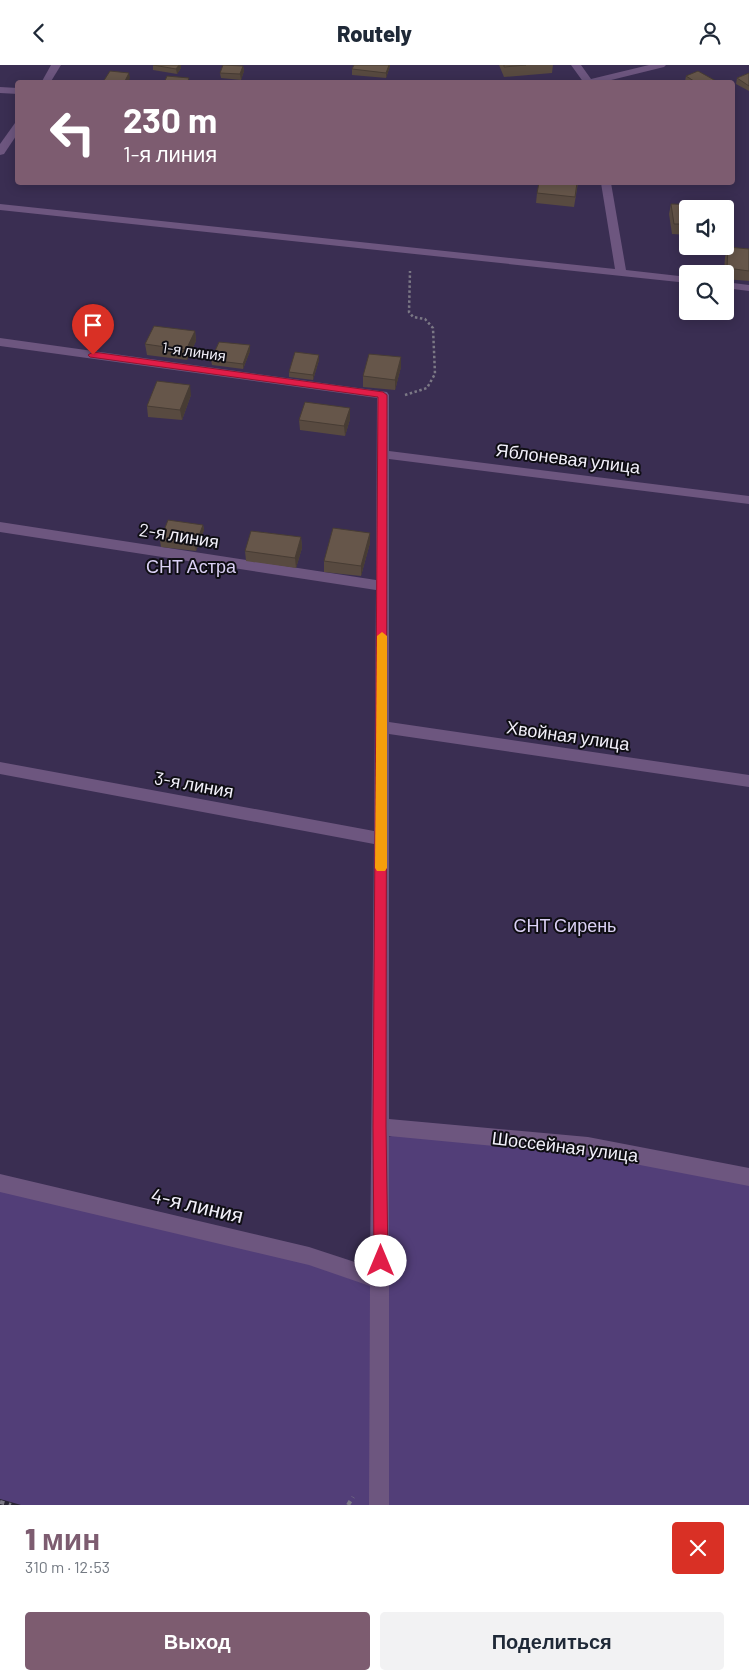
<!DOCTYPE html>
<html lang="ru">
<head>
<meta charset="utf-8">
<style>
  :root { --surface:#fff; --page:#f2f2f3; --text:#1f2937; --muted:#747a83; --accent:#7d5c70 }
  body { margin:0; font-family:Barlow,sans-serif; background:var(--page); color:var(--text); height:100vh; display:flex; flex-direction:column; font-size:19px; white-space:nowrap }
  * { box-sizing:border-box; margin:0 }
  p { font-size:16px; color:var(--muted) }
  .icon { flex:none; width:28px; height:28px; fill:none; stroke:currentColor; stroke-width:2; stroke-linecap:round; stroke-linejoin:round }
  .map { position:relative; height:1440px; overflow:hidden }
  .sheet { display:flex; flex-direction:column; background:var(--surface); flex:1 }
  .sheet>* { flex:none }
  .hud { position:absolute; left:15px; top:15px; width:720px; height:105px; border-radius:5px; box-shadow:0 2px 12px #0003; background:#7d5c70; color:#fff; overflow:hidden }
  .controls { position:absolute; left:679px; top:135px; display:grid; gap:10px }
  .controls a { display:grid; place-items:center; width:55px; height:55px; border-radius:5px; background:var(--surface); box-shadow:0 2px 12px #0003; font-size:25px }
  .pin { position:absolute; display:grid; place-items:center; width:42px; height:42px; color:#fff; margin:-51px -21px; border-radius:50% 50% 50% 0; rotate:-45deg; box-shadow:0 0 5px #0007 }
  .pin .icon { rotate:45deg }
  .me { position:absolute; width:55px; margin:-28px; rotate:0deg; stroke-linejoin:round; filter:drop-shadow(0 0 4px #0008) }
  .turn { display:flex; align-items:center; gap:18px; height:105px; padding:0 25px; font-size:22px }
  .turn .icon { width:65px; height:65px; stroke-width:2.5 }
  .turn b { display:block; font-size:35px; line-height:42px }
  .round { display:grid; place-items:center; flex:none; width:52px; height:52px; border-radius:5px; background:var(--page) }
  .head { display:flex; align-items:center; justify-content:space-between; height:85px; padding:0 25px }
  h1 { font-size:30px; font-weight:800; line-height:38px; color:var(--accent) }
  .action { display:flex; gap:10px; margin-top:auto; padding:10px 25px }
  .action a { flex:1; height:58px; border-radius:5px; background:var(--accent); color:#fff; font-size:20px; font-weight:800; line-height:58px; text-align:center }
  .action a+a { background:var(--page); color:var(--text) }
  header { display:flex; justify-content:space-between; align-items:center; height:65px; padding:0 25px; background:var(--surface); font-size:22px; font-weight:800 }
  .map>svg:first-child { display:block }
</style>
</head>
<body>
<header><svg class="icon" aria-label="back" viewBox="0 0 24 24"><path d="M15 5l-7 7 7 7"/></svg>Routely<svg class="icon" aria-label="person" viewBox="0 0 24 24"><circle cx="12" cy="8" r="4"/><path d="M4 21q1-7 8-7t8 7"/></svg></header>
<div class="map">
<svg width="749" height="1440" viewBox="0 0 749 1440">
  <rect width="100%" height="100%" fill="#272332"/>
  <!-- green -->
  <path fill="#3a2e52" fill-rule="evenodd" d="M0,0H749V1111L371,1212L0,1119ZM18,18H732V118H18ZM688,144H725V181H688ZM688,209H725V246H688Z"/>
  <!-- forest -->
  <path fill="#523e78" d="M415,1065L749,1111V1440H21L0,1434V1119L371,1212L388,1072Z"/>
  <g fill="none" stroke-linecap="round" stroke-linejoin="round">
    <!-- path-far1 -->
    <path stroke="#7b7885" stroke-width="2.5" stroke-dasharray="2.5 2.5" stroke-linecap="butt" d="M405,330L427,323L435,309L433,263L425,254L413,252L409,247L410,206"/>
    <!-- path -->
    <g stroke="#7b7885" stroke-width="4" stroke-dasharray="4.5 4.5" stroke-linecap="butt">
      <path d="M0,1437L11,1440"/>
      <path d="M348,1440L353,1432"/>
    </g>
    <!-- street -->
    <g fill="#6d567f" fill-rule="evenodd">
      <path d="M51,0H61L50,18H41Z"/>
      <path d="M571,0H581L591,14L649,0H666L664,2L599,18H584Z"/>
      <path d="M0,22L18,23V29L0,28Z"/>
      <path d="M18,57V68L4,89L0,90V79L15,58Z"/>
      <path d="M601,118H611L626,205L688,212V218L0,145V139L615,204Z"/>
      <path d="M725,217L749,220V226L725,223Z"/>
      <path d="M0,273L387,327L389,330V386L749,431V439L389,394V657L749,710V722L389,669V1054L588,1072L749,1103V1121L588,1090L389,1071V1440H369L370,1221L309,1200L0,1127V1109L309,1182L370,1202L374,779L0,709V697L374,766L376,525L0,467V457L376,515L377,333L0,281Z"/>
    </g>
  </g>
  <!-- wall -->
  <g fill="#584a40">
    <path d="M153,0H181V3L177,9L153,5Z"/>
    <path d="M499,0H553L552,8L504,12Z"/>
    <path d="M243,1L244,6L241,15L221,13L220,8Z"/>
    <path d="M390,1L386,13L352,10V4Z"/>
    <path d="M749,8V26L736,19L737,13Z"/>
    <path d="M686,11L716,16L715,18H687L685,16Z"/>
    <path d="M578,118L574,142L536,138L537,128Z"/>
    <path d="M671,139L688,144V170L672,169L669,149Z"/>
    <path d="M728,182L749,184V216L725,214L724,209L725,192Z"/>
    <path d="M195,266L196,276L187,295L147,290L145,279Z"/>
    <path d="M250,286L243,304L212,300L211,295Z"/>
    <path d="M401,292V302L395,325L363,322V311Z"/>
    <path d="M319,295L313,315L289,312V307Z"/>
    <path d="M191,330L182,355L148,352L147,341Z"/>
    <path d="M350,343V354L345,371L300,365L299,355Z"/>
    <path d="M203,460L204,465L196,486L161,482L160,476Z"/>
    <path d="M301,472L302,483L296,503L246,496L245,486Z"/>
    <path d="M370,478L361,511L324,507V496Z"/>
  </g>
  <!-- shaded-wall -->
  <g fill="#473c34">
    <path d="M179,0H181V3L177,9L176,4Z"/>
    <path d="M389,0H390V1L386,13V8Z"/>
    <path d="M243,1L244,6L241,15L240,9Z"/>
    <path d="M129,8L130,13L128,18H124Z"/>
    <path d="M195,266L196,276L187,295L186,285Z"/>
    <path d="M250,280V286L243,304V299Z"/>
    <path d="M319,290V295L313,315V310Z"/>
    <path d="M401,292V302L395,325V315Z"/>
    <path d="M190,320L191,330L182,355L180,345Z"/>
    <path d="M350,343V354L345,371L344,361Z"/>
    <path d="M203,460L204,465L196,486L195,481Z"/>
    <path d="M370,468V478L361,511V501Z"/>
    <path d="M301,472L302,483L296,503L295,493Z"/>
  </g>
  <!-- building -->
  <g fill="#66564a" stroke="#473c34">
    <path d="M153,0H179L176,4Z"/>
    <path d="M223,0L243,1L240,9L220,8Z"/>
    <path d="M354,0H389L386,8L352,4Z"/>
    <path d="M504,0H526L504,2Z"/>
    <path d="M110,6L129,8L124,18L103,17Z"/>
    <path d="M698,6L716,16L711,18H697L686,11Z"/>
    <path d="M749,8V21L737,13Z"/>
    <path d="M167,11L189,13L187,18H164Z"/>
    <path d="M539,118H577L575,132L537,128Z"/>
    <path d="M671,139L710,140V144H688V159H674Z"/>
    <path d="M728,182L749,184V206L727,203Z"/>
    <path d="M154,261L195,266L186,285L145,279Z"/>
    <path d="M219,277L250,280L243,299L211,295Z"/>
    <path d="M295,287L319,290L313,310L289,307Z"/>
    <path d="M369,289L401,292L395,315L363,311Z"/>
    <path d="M157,316L190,320L180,345L147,341Z"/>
    <path d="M305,337L350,343L344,361L299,355Z"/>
    <path d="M168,455L203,460L195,481L160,476Z"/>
    <path d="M333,463L370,468L361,501L324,496Z"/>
    <path d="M251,466L301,472L295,493L245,486Z"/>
  </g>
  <!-- route -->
  <path fill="#e11d48" stroke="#92132f" d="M93,287L383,327L387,330L386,1062L388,1196L386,1201L381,1203L376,1201L374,1196L373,1062L378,332L90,292L88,290Z"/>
  <!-- slow -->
  <path fill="#f59e0b" d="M382,567L387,571V803L385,806H377L375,803L377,571Z"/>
  <g text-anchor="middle" stroke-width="4" stroke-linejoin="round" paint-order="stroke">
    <!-- far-street labels -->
    <g font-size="15" fill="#f2f0fa" stroke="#0f0e14">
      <text transform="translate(194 287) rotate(8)" y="5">1-я линия</text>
    </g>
    <!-- street labels -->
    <g font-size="18" fill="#f2f0fa" stroke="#0f0e14">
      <text transform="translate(568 394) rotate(7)" y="6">Яблоневая улица</text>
      <text transform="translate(179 471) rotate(9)" y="6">2-я линия</text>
      <text transform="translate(568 671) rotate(8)" y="6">Хвойная улица</text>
      <text transform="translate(194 720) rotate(10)" y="6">3-я линия</text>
      <text transform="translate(565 1082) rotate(7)" y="6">Шоссейная улица</text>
    </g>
    <!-- park labels -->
    <g font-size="18" fill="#dbd1f5" stroke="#0f0e14">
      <text x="191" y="508">СНТ Астра</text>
      <text x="565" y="867">СНТ Сирень</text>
    </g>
    <!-- near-street labels -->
    <g font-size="21" fill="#f2f0fa" stroke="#0f0e14">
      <text transform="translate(197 1141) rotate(13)" y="7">4-я линия</text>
    </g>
  </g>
</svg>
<div class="controls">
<a><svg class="icon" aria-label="sound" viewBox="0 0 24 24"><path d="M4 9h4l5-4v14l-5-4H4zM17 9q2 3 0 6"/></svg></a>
<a><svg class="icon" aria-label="search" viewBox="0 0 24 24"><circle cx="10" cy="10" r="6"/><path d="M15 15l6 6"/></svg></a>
</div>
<div class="pin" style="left:93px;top:290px;background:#d93025"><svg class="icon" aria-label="arrive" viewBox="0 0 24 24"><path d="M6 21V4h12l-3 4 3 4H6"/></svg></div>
<svg class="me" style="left:381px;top:1196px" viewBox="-20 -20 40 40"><circle r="19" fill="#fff"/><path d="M0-13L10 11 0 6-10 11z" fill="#e11d48"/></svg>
<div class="hud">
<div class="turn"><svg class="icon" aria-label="left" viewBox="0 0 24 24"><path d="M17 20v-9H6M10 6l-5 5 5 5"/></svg><div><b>230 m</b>1-я линия</div></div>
</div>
</div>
<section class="sheet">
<div class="head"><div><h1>1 мин</h1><p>310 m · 12:53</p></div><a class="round" style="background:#d93025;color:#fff"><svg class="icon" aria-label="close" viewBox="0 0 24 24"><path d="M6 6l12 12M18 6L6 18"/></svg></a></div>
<div class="action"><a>Выход</a><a>Поделиться</a></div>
</section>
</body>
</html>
